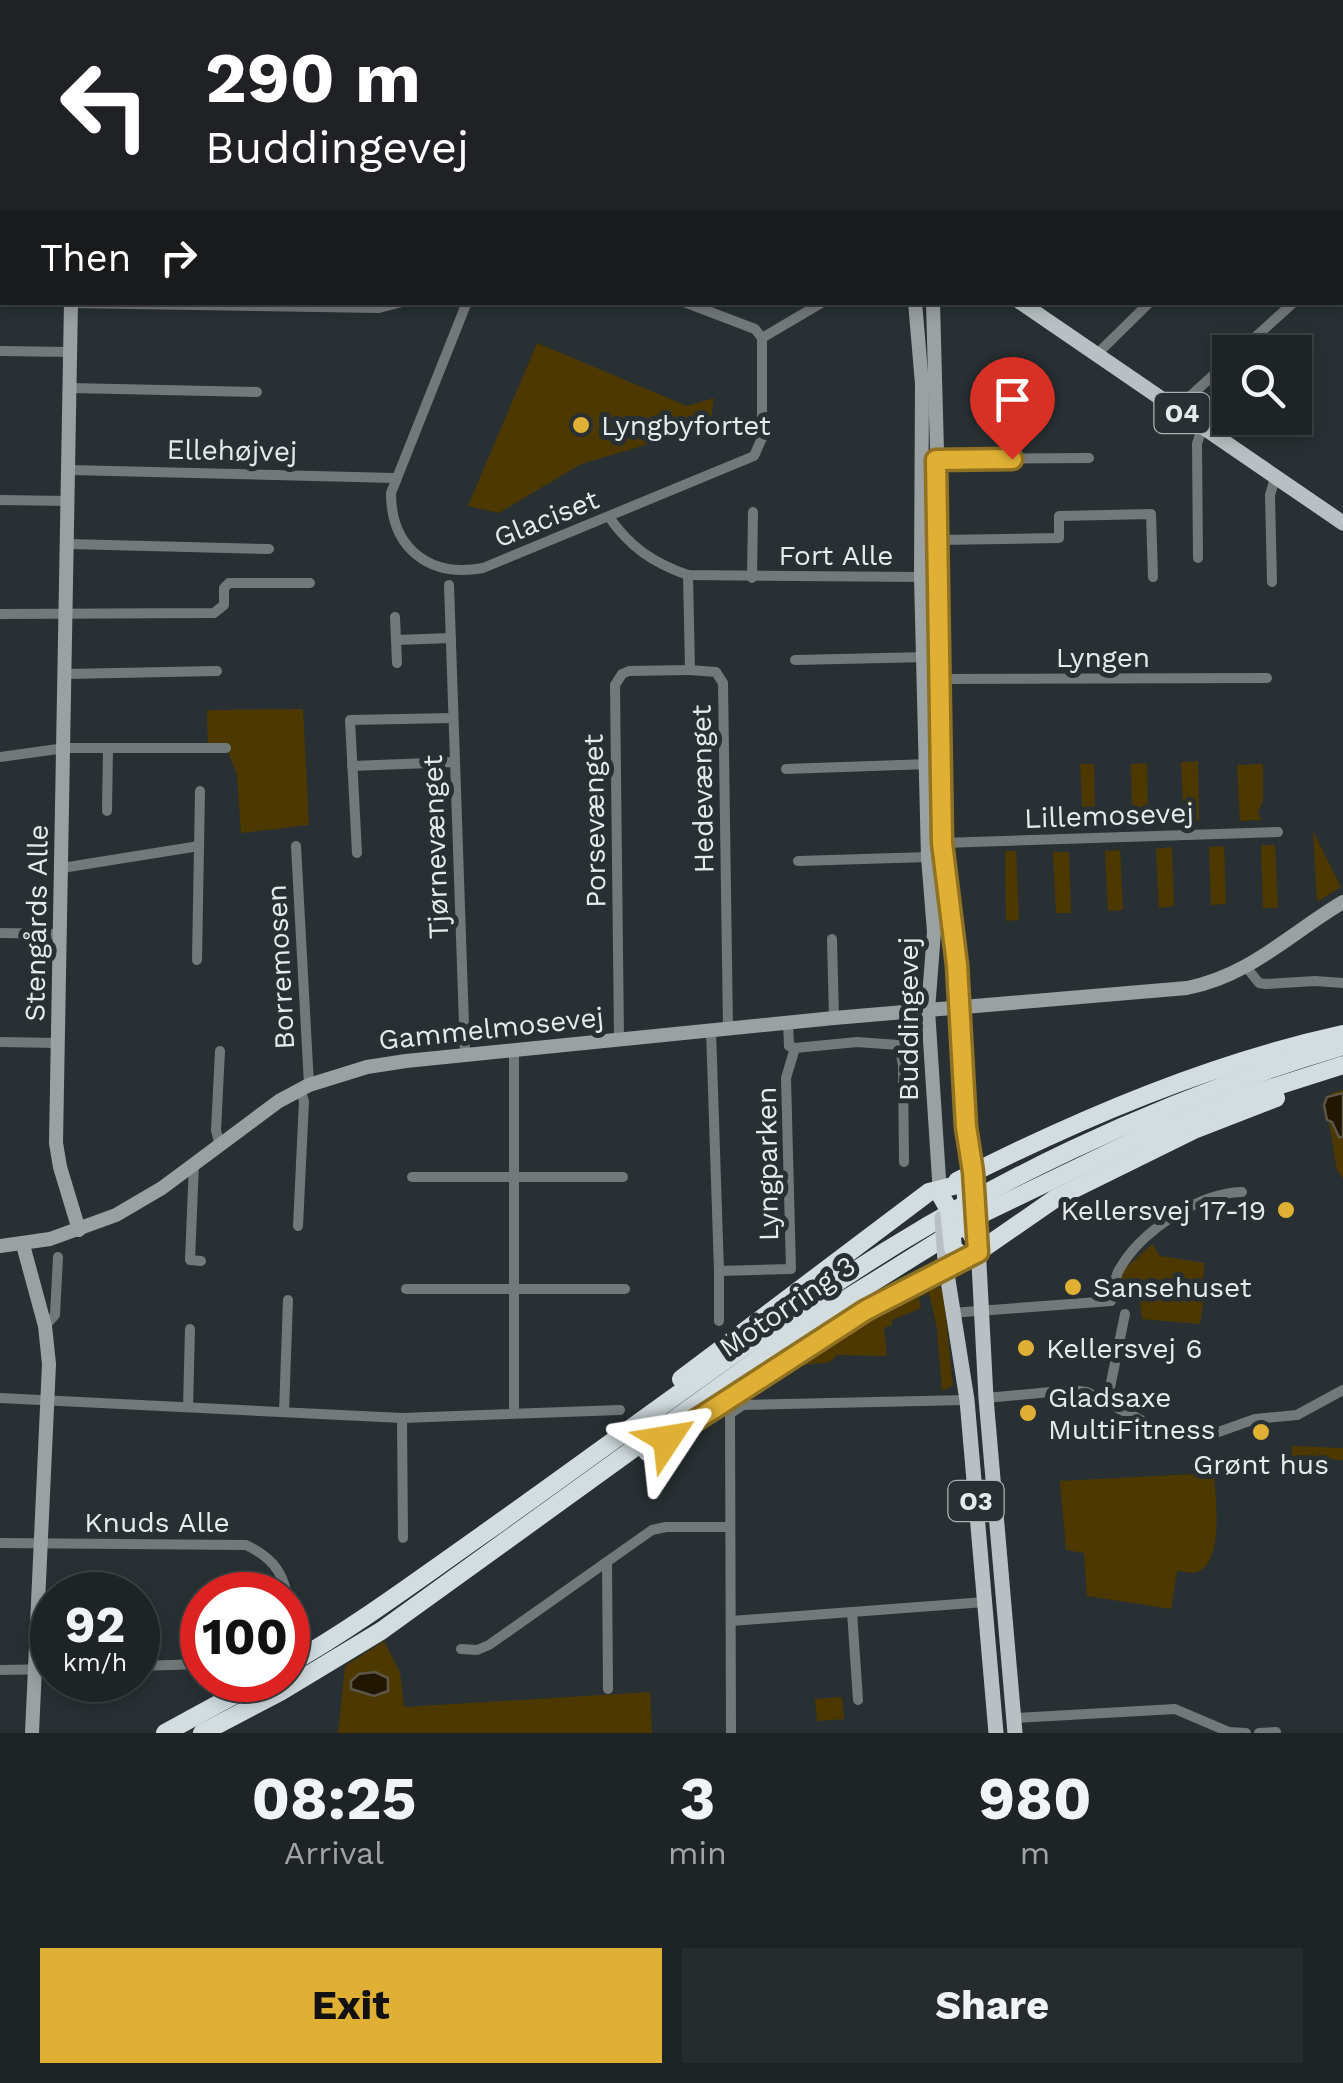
<!DOCTYPE html>
<html lang="en">
<head>
<meta charset="utf-8">
<style>
  :root { --surface:#1e2426; --page:#262c2e; --text:#f1f3f6; --muted:#a1a4a7; --line:#3c4143; --accent:#dfb034 }
  body { margin:0; font-family:"Work Sans",sans-serif; background:var(--page); color:var(--text); height:100vh; display:flex; flex-direction:column; font-size:38px; white-space:nowrap }
  * { box-sizing:border-box; margin:0 }
  p { font-size:32px; color:var(--muted) }
  .icon { flex:none; width:55px; height:55px; fill:none; stroke:currentColor; stroke-width:2; stroke-linecap:round; stroke-linejoin:round }
  .map { position:relative; height:1733px; overflow:hidden }
  .details { display:flex; flex-direction:column; background:var(--surface); flex:1 }
  .details>* { flex:none }
  .top-card { position:absolute; left:0px; top:0px; width:1345px; height:305px; box-shadow:0 5px 15px #0003,0 0 0 2px var(--line); background:#202124; color:#fff; overflow:hidden }
  .tools { position:absolute; left:1212px; top:335px; display:grid; gap:20px }
  .tools a { display:grid; place-items:center; width:100px; height:100px; border-radius:0px; background:var(--surface); box-shadow:0 5px 15px #0003,0 0 0 2px var(--line); font-size:50px }
  .speed { position:absolute; left:30px; top:1572px; display:flex; gap:20px; font-size:50px; font-weight:700; text-align:center }
  .speed>* { display:grid; place-content:center; width:130px; height:130px; border-radius:50%; background:var(--surface); box-shadow:0 5px 15px #0003,0 0 0 2px var(--line); line-height:1 }
  .speed small { font-size:25px; font-weight:400 }
  .speed .limit { border:15px solid #d22; background:#fff; color:#111 }
  .pin { position:absolute; display:grid; place-items:center; width:85px; height:85px; color:#fff; margin:-102px -42px; border-radius:50% 50% 50% 0; rotate:-45deg; box-shadow:0 0 10px #0007 }
  .pin .icon { rotate:45deg }
  .me { position:absolute; width:110px; margin:-55px; rotate:57deg; stroke-linejoin:round; filter:drop-shadow(0 0 8px #0008) }
  .turn { display:flex; align-items:center; gap:35px; height:210px; padding:0 40px; font-size:45px }
  .turn .icon { width:130px; height:130px; stroke-width:2.5 }
  .turn b { display:block; font-size:70px; line-height:85px }
  .then { display:flex; align-items:center; height:95px; padding:0 40px; background:#0003; gap:20px; font-size:38px }
  .eta { display:flex; justify-content:space-evenly; align-items:center; height:170px; text-align:center }
  .eta b { font-size:60px; font-weight:700; line-height:70px }
  .cta { display:flex; gap:20px; margin-top:auto; padding:20px 40px }
  .cta a { flex:1; height:115px; border-radius:0px; background:var(--accent); color:#111; font-size:40px; font-weight:700; line-height:115px; text-align:center }
  .cta a+a { background:var(--page); color:var(--text) }
  .map>svg:first-child { display:block }
</style>
</head>
<body>
<div class="map">
<svg width="1343" height="1733" viewBox="0 0 1343 1733">
  <rect width="100%" height="100%" fill="#283033"/>
  <!-- green -->
  <g fill="#4d3900">
    <path d="M537,343L687,406L714,398L710,426L581,464L499,513L468,506Z"/>
    <path d="M303,709L309,825L241,833L237,774L227,750H208L207,710Z"/>
    <path d="M1198,761L1199,821L1184,822L1181,762Z"/>
    <path d="M1147,763L1148,824L1132,823L1131,764Z"/>
    <path d="M1080,764H1094L1095,822H1083Z"/>
    <path d="M1263,764V800L1258,813L1262,820L1240,821L1237,765Z"/>
    <path d="M1313,831L1341,887L1317,902Z"/>
    <path d="M1261,845H1275L1278,908H1263Z"/>
    <path d="M1224,846L1226,904L1211,905L1209,847Z"/>
    <path d="M1172,847L1174,906L1159,908L1156,849Z"/>
    <path d="M1120,850L1123,910L1108,911L1105,851Z"/>
    <path d="M1005,851H1016L1019,920L1006,921Z"/>
    <path d="M1053,852H1069L1071,913H1056Z"/>
    <path d="M1343,1090V1178L1337,1170L1326,1104L1332,1093Z"/>
    <path d="M1152,1244L1160,1256L1205,1263L1202,1285L1206,1286L1200,1324L1142,1319L1140,1301L1116,1294L1121,1272Z"/>
    <path d="M938,1287L943,1289L953,1385L942,1391L937,1329L929,1293L919,1298L921,1308L892,1320V1325L884,1328L887,1356L837,1355L830,1362L797,1366V1360L811,1351Z"/>
    <path d="M1292,1446L1343,1448V1460L1292,1457Z"/>
    <path d="M1214,1473C1215,1496 1226,1568 1193,1573C1188,1573 1182,1571 1177,1571L1171,1609L1087,1596L1084,1553L1066,1550L1060,1481Z"/>
    <path d="M384,1641L400,1672L404,1707L650,1692L652,1733H338L345,1666Z"/>
    <path d="M842,1697L844,1719L817,1721L815,1699Z"/>
  </g>
  <!-- water -->
  <g fill="#211600" stroke="#5c5646" stroke-width="2.5">
    <path d="M1343,1093V1137H1339L1332,1122L1327,1120L1324,1105L1327,1097Z"/>
    <path d="M375,1672L388,1678V1691L374,1696L351,1689V1681L359,1674Z"/>
  </g>
  <g fill="none" stroke-linecap="round" stroke-linejoin="round">
    <!-- street -->
    <g stroke="#737879" stroke-width="10">
      <path d="M726,0L730,2"/>
      <path d="M870,0L873,2"/>
      <path d="M290,2V0"/>
      <path d="M464,2V0"/>
      <path d="M647,2L649,0"/>
      <path d="M909,2L916,0"/>
      <path d="M1139,2L1142,0"/>
      <path d="M1335,2L1337,0"/>
      <path d="M0,42H2"/>
      <path d="M0,121H2"/>
      <path d="M1342,127H1343"/>
      <path d="M1342,258H1343"/>
      <path d="M0,273H2"/>
      <path d="M467,302L391,493C391,548 429,578 483,568L754,456L762,438V338L755,329L684,302"/>
      <path d="M71,303L379,308L402,302"/>
      <path d="M762,338L823,302"/>
      <path d="M0,351L70,352"/>
      <path d="M1239,352L1294,302"/>
      <path d="M1096,355L1150,302"/>
      <path d="M70,388L257,392"/>
      <path d="M1176,409L1230,360"/>
      <path d="M936,459L1089,458"/>
      <path d="M70,470L394,478"/>
      <path d="M0,500L69,501"/>
      <path d="M609,517C630,547 653,563 688,575L921,577"/>
      <path d="M939,540L1059,538V516L1151,514L1153,577"/>
      <path d="M68,544L269,549"/>
      <path d="M1198,558L1197,444L1202,428"/>
      <path d="M688,575L690,670L716,672L723,683L728,1028"/>
      <path d="M752,578L753,512"/>
      <path d="M1272,582L1270,495L1275,478"/>
      <path d="M449,585L465,1054"/>
      <path d="M0,614L214,613L224,605V588L229,583H310"/>
      <path d="M395,617L397,663"/>
      <path d="M396,640L451,638"/>
      <path d="M795,660L928,657"/>
      <path d="M66,674L217,671"/>
      <path d="M939,679L1267,678"/>
      <path d="M0,757L65,748H226"/>
      <path d="M352,766L455,762"/>
      <path d="M786,769L929,764"/>
      <path d="M107,811L108,748"/>
      <path d="M942,843L1278,832"/>
      <path d="M296,846L309,1085"/>
      <path d="M357,853L350,720L453,718"/>
      <path d="M798,861L928,857"/>
      <path d="M62,868L199,846"/>
      <path d="M0,933L61,934"/>
      <path d="M832,939L834,1018"/>
      <path d="M197,960L200,791"/>
      <path d="M1247,968L1259,983L1266,984L1315,981L1343,983"/>
      <path d="M788,1022L789,1046L795,1048"/>
      <path d="M711,1030L719,1271L791,1269L786,1078L795,1048"/>
      <path d="M619,1039L615,685L622,674L629,671L690,670"/>
      <path d="M0,1042L58,1043"/>
      <path d="M795,1048L857,1042L899,1045L903,1065L904,1162"/>
      <path d="M514,1050V1413"/>
      <path d="M219,1143L216,1130L220,1051"/>
      <path d="M194,1163L190,1260L201,1261"/>
      <path d="M412,1177H623"/>
      <path d="M298,1226L304,1101L300,1089"/>
      <path d="M719,1271V1321"/>
      <path d="M406,1289H625"/>
      <path d="M951,1313L1111,1301C1113,1291 1114,1279 1119,1270C1140,1232 1198,1193 1242,1192"/>
      <path d="M45,1326L55,1315L58,1257"/>
      <path d="M0,1398L402,1418L620,1410"/>
      <path d="M986,1398L1072,1390L1087,1392L1164,1432L1194,1438L1210,1435L1255,1419L1297,1415L1343,1390"/>
      <path d="M1107,1402L1125,1314"/>
      <path d="M188,1407L190,1329"/>
      <path d="M284,1412L288,1300"/>
      <path d="M402,1418L403,1538"/>
      <path d="M0,1543L246,1545C269,1556 282,1569 287,1595"/>
      <path d="M607,1562L608,1689"/>
      <path d="M288,1609L290,1646"/>
      <path d="M852,1612L858,1700"/>
      <path d="M731,1621L985,1602"/>
      <path d="M461,1649L477,1650L489,1645L652,1530L666,1527H730"/>
      <path d="M138,1666L202,1664"/>
      <path d="M0,1670L52,1669"/>
      <path d="M1014,1718L1175,1709L1229,1732L1246,1733"/>
      <path d="M731,1733L730,1414L743,1405L967,1400"/>
      <path d="M1259,1733L1276,1732"/>
    </g>
    <!-- secondary -->
    <g stroke="#9aa1a3" stroke-width="14">
      <path d="M76,2V0"/>
      <path d="M968,2V0"/>
      <path d="M983,2L984,0"/>
      <path d="M71,302L56,1143L60,1167L79,1230"/>
      <path d="M915,302L922,384L921,577L928,857L934,932L928,1010L940,1194"/>
      <path d="M933,302L940,563L938,624L942,843L957,965L966,1127L974,1178"/>
      <path d="M23,1245L45,1326L49,1364L32,1733"/>
      <path d="M0,1246L50,1239L116,1215L162,1188L279,1101L309,1085L367,1067L406,1061L834,1018L1187,988C1251,975 1289,934 1343,902"/>
    </g>
    <!-- primary -->
    <g stroke="#b8c0c3" stroke-width="15">
      <path d="M575,0L579,2"/>
      <path d="M1020,302L1343,523"/>
      <path d="M978,1244L986,1398L1015,1733"/>
      <path d="M945,1261L967,1400L996,1733"/>
    </g>
    <!-- highway -->
    <g stroke="#d3dde0" stroke-width="18">
      <path d="M957,1181C1078,1119 1210,1063 1343,1034"/>
      <path d="M681,1379L929,1192L961,1184"/>
      <path d="M647,1452L797,1353L866,1310L978,1252L1056,1198L1196,1129L1276,1098"/>
      <path d="M288,1665C355,1627 418,1580 482,1535C595,1455 706,1372 820,1294C979,1185 1158,1101 1343,1046"/>
      <path d="M165,1733L262,1680"/>
      <path d="M202,1733L280,1692L381,1631L809,1322L984,1213L1150,1133L1243,1097L1343,1065"/>
    </g>
    <!-- primary-bridge -->
    <g stroke="#b8c0c3" stroke-width="15">
      <path d="M974,1178L977,1220"/>
      <path d="M942,1218L945,1261"/>
    </g>
    <!-- highway-bridge -->
    <g stroke="#d3dde0" stroke-width="18">
      <path d="M961,1184L965,1188L970,1232L978,1244"/>
      <path d="M940,1194L949,1210L953,1248L960,1254"/>
    </g>
  </g>
  <g fill="none" stroke-linecap="round" stroke-linejoin="round">
    <!-- route casing -->
    <g stroke="#917222" stroke-width="25">
      <path id="route" d="M667,1439L866,1310L978,1252L973,1172L966,1127L957,965L942,843L936,460L1012,459"/>
    </g>
    <!-- route -->
    <use href="#route" stroke="#dfb034" stroke-width="18"/>
  </g>
  <!-- markers -->
  <g fill="#dfb034" stroke="#283033" stroke-width="4">
    <circle cx="581" cy="425" r="10"/>
    <circle cx="1286" cy="1210" r="10"/>
    <circle cx="1073" cy="1287" r="10"/>
    <circle cx="1026" cy="1348" r="10"/>
    <circle cx="1028" cy="1413" r="10"/>
    <circle cx="1261" cy="1432" r="10"/>
  </g>
  <g text-anchor="middle" stroke-width="10" stroke-linejoin="round" paint-order="stroke">
    <!-- shield labels -->
    <g fill="#283033" stroke="#acb2b4" stroke-width="2.5">
      <rect x="1154.5" y="393" width="55" height="40" rx="8"/>
      <rect x="948.5" y="1481" width="55" height="40" rx="8"/>
    </g>
    <g font-size="25" font-weight="bold" fill="#e5eaeb">
      <text x="1182" y="422">O4</text>
      <text x="976" y="1510">O3</text>
    </g>
    <!-- poi labels -->
    <g font-size="28" fill="#e5eaeb" stroke="#283033" text-anchor="start">
      <text x="601" y="435">Lyngbyfortet</text>
      <text x="1266" y="1220" text-anchor="end">Kellersvej 17-19</text>
      <text x="1093" y="1297">Sansehuset</text>
      <text x="1046" y="1358">Kellersvej 6</text>
      <text x="1048" y="1407">Gladsaxe<tspan x="1048" dy="32">MultiFitness</tspan></text>
      <text x="1261" y="1474" text-anchor="middle">Grønt hus</text>
    </g>
    <!-- street labels -->
    <g font-size="28" fill="#e5eaeb" stroke="#283033">
      <text transform="translate(232 450) rotate(1)" y="10">Ellehøjvej</text>
      <text transform="translate(546 518) rotate(-22)" y="10">Glaciset</text>
      <text x="836" y="565">Fort Alle</text>
      <text x="1103" y="667">Lyngen</text>
      <text transform="translate(702 789) rotate(-91)" y="10">Hedevænget</text>
      <text transform="translate(1109 815) rotate(-2)" y="10">Lillemosevej</text>
      <text transform="translate(594 821) rotate(-91)" y="10">Porsevænget</text>
      <text transform="translate(435 847) rotate(-92)" y="10">Tjørnevænget</text>
      <text transform="translate(36 923) rotate(-89)" y="10">Stengårds Alle</text>
      <text transform="translate(280 967) rotate(-93)" y="10">Borremosen</text>
      <text transform="translate(908 1019) rotate(-90)" y="10">Buddingevej</text>
      <text transform="translate(491 1028) rotate(-6)" y="10">Gammelmosevej</text>
      <text transform="translate(767 1164) rotate(-91)" y="10">Lyngparken</text>
      <text transform="translate(787 1306) rotate(-34)" y="10">Motorring 3</text>
      <text x="157" y="1532">Knuds Alle</text>
    </g>
  </g>
</svg>
<div class="tools">
<a><svg class="icon" aria-label="search" viewBox="0 0 24 24"><circle cx="10" cy="10" r="6"/><path d="M15 15l6 6"/></svg></a>
</div>
<div class="speed"><div>92<small>km/h</small></div><div class="limit">100</div></div>
<div class="pin" style="left:1012px;top:459px;background:#d93025"><svg class="icon" aria-label="arrive" viewBox="0 0 24 24"><path d="M6 21V4h12l-3 4 3 4H6"/></svg></div>
<svg class="me" style="left:667px;top:1439px" viewBox="-20 -20 40 40"><path d="M0-17L14 15 0 8-14 15z" fill="#dfb034" stroke="#fff" stroke-width="4"/></svg>
<div class="top-card">
<div class="turn"><svg class="icon" aria-label="left" viewBox="0 0 24 24"><path d="M17 20v-9H6M10 6l-5 5 5 5"/></svg><div><b>290 m</b>Buddingevej</div></div>
<div class="then">Then<svg class="icon" aria-label="right" viewBox="0 0 24 24"><path d="M7 20v-9h11M14 6l5 5-5 5"/></svg></div>
</div>
</div>
<section class="details">
<div class="eta">
<div><b>08:25</b><p>Arrival</p></div>
<div><b>3</b><p>min</p></div>
<div><b>980</b><p>m</p></div>
</div>
<div class="cta"><a>Exit</a><a>Share</a></div>
</section>
</body>
</html>
